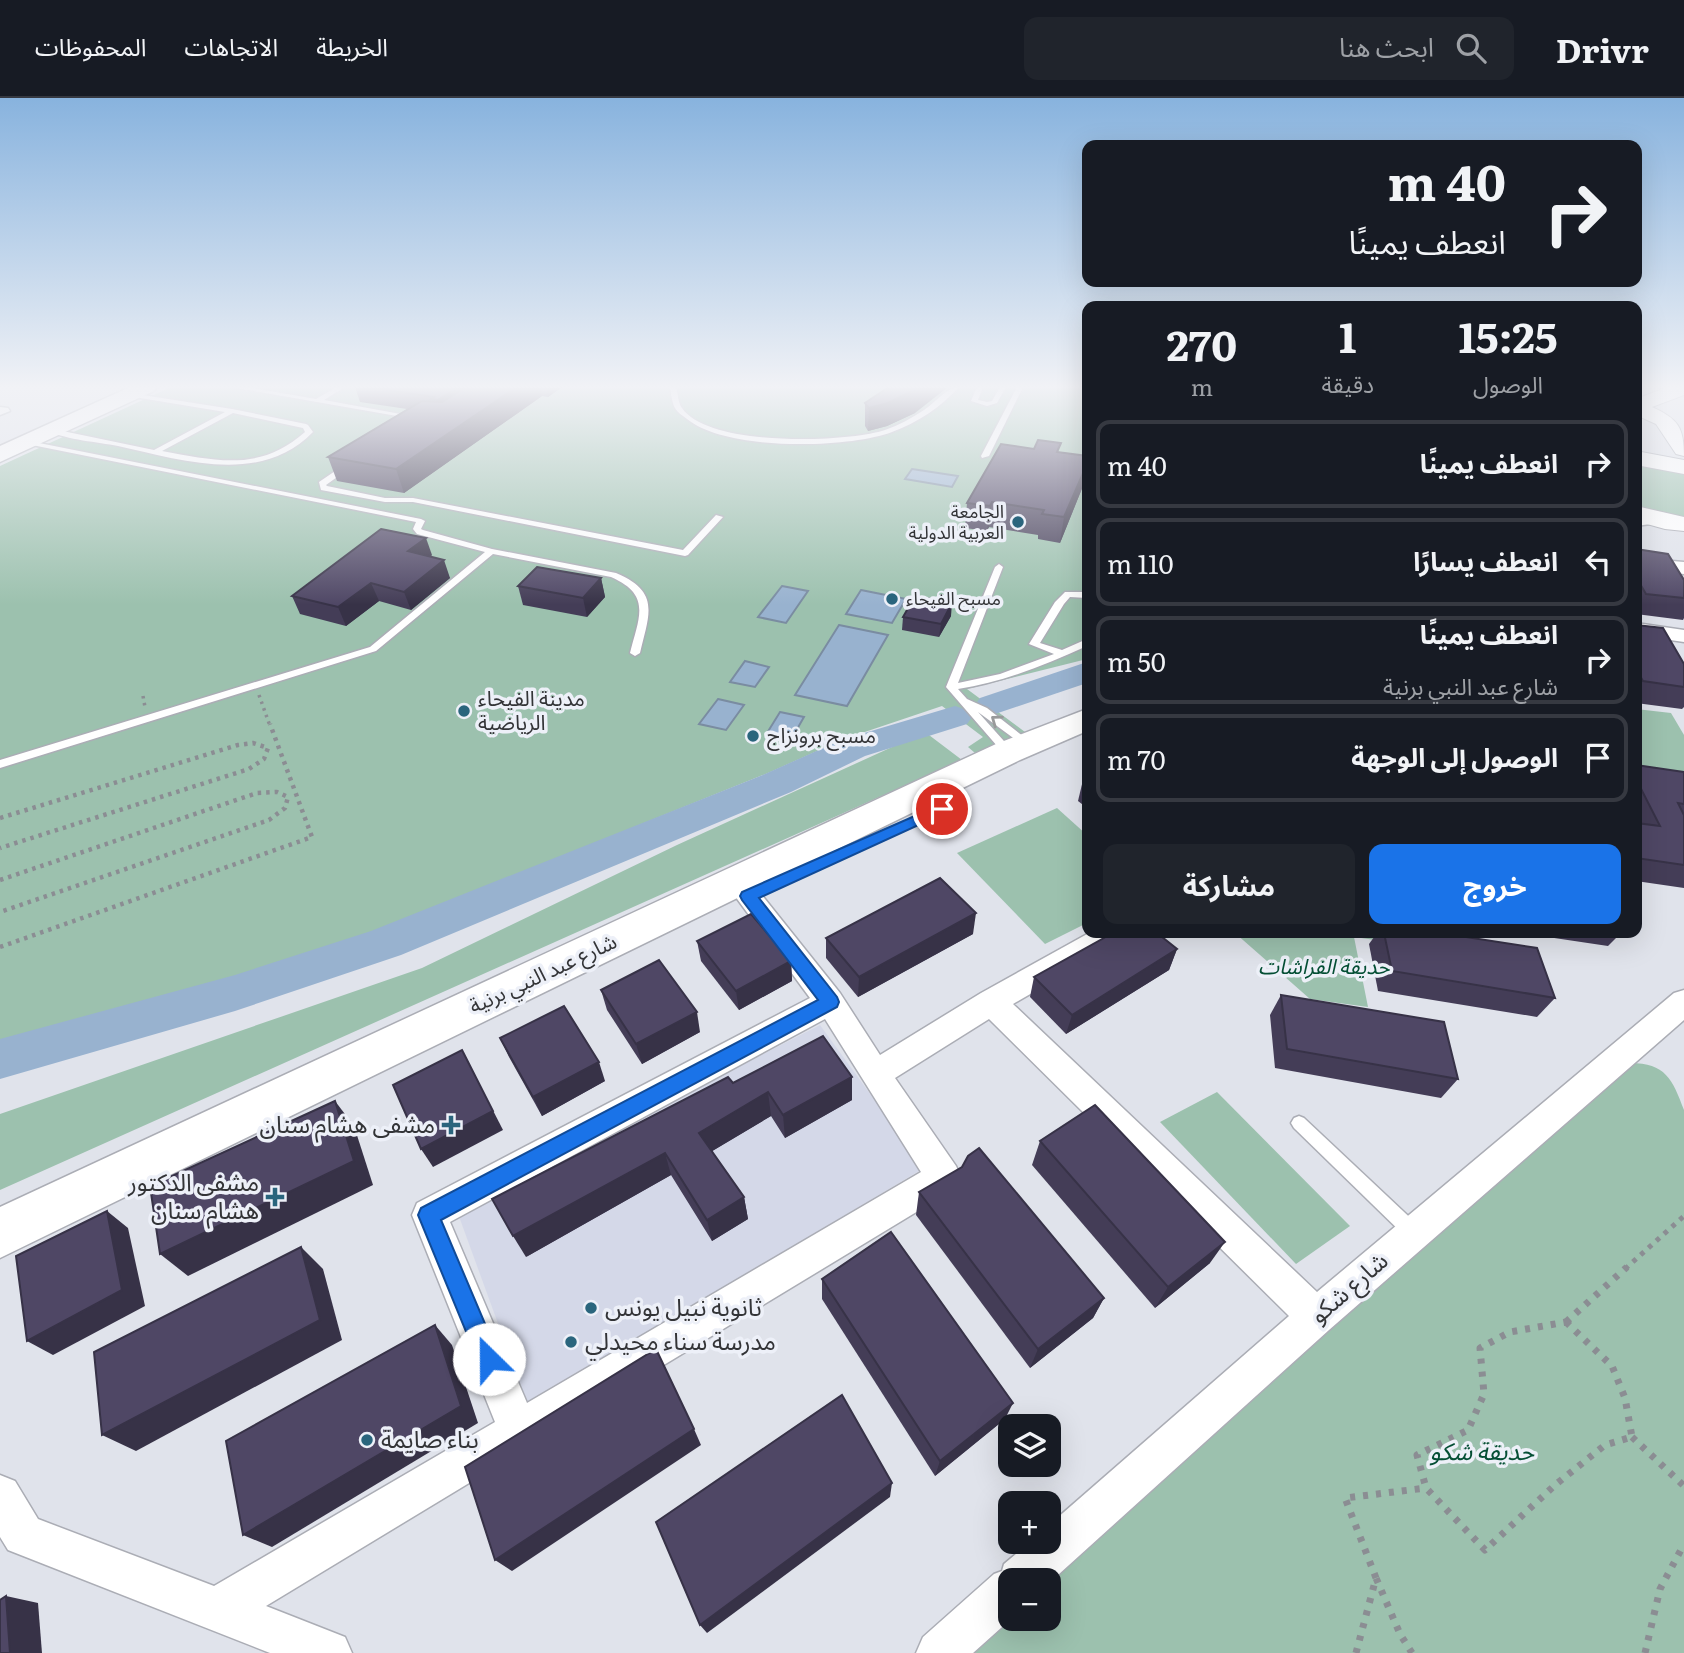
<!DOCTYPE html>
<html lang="ar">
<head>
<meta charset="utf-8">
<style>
  :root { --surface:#171b24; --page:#20242c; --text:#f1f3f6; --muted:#9ea1a6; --line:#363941; --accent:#1a73e8 }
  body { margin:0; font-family:Literata,"Noto Sans Arabic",serif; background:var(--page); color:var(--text); direction:rtl; height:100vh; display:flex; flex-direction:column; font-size:26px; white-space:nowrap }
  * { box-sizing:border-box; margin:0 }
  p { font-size:23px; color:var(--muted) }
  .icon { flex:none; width:38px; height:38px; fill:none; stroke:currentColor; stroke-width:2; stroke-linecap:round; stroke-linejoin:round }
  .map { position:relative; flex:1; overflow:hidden; direction:ltr }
  .details { position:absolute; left:1082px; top:203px; width:560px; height:637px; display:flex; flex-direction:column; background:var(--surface); border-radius:14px; box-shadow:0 7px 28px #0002; direction:rtl }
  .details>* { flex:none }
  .top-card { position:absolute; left:1082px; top:42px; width:560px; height:147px; border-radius:14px; box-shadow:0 7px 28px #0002; direction:rtl; background:#171b24; color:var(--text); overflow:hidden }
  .tools { position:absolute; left:998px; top:1316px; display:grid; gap:14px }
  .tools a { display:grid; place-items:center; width:63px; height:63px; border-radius:14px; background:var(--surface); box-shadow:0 7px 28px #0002; font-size:35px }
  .pin { position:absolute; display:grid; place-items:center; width:60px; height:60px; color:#fff; margin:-30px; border:4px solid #fff; border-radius:50%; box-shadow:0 2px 7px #0007 }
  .me { position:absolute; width:77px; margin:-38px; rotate:337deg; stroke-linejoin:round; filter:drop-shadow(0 0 5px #0008) }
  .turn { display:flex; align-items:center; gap:24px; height:147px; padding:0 21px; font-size:32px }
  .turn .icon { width:91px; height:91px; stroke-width:2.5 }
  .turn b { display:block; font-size:49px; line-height:60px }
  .eta { display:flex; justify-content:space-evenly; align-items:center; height:119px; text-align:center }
  .eta b { font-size:42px; font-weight:700; line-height:49px }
  .primary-button { display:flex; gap:14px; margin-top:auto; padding:14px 21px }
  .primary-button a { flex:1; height:80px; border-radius:14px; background:var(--accent); color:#fff; font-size:28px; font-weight:700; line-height:80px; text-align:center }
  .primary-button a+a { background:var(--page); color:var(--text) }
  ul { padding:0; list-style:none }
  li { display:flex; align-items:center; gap:21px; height:88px; margin:0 14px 10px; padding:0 7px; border:4px solid var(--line); border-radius:14px }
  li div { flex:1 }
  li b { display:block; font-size:26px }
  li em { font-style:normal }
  header { display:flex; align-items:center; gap:42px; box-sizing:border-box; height:98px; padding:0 35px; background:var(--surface); border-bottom:2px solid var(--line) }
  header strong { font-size:33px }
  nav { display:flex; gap:38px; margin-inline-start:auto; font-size:24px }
  .search { width:490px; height:63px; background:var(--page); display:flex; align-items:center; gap:18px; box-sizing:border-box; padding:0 24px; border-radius:14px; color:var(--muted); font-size:26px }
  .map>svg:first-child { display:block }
</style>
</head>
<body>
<header>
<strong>Drivr</strong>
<div class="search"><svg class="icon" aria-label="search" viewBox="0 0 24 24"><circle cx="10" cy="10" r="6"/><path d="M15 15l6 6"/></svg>ابحث هنا</div>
<nav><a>الخريطة</a><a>الاتجاهات</a><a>المحفوظات</a></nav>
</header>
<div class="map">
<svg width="1684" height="1555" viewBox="0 0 1684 1555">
  <rect width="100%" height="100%" fill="#e0e3eb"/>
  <!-- built -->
  <path fill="#d4d8e8" d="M820,927L924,1070L528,1308L457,1113Z"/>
  <!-- green -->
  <g fill="#9cc1ae">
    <path d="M171,289H1087V561L967,591L1025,634L975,655L968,649L983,639L942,608L844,641L768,675L382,831L235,879L0,943V368Z"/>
    <path d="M1636,362L1684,372V423L1636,415Z"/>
    <path d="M1636,611L1671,615L1684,637V691L1636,685Z"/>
    <path d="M925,634L962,662L0,1092V1016L422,870L677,747Z"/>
    <path d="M1057,710L1087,737V825L1045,846L957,755Z"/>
    <path d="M1235,835H1441L1446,852L1354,839L1368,909L1310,901Z"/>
    <path d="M1627,965C1665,964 1672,980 1684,1012V1555H941L1010,1521H1048V1482H1026Z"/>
    <path d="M1217,994L1350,1128L1296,1166L1160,1024Z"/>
  </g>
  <!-- water -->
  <g fill="#98b2cf" stroke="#7a8ca1" stroke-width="2">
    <path d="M912,371L958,378L952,389L905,381Z"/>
    <path d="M782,488L808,493L786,525L758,519Z"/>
    <path d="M861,492L906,501L892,525L846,516Z"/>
    <path d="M839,527L888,537L847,608L795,597Z"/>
    <path d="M745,563L769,569L755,589L730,584Z"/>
    <path d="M718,601L744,607L726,632L699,626Z"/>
    <path d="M780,614L804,619L792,640L767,635Z"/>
  </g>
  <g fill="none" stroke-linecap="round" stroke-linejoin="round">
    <!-- river -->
    <g fill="#98b2cf" fill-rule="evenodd">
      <path d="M1087,564V585L992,617L980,614L975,607L980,600Z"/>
      <path d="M955,608L967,612L972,619L967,626L865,658L791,694L401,857L235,913L0,981V941L235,877L371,833L765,676L841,642Z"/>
    </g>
    <!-- service casing -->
    <g stroke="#abadb5" stroke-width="3">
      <g id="service">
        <path d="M231,289H247L316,301L337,289H345L324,302L417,319L414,321Z"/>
        <path d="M670,289H676C678,295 678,305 682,310C708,349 845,345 885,332C899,327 912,320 924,312C935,305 947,289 959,289C941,309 917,325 892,334C846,351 726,353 687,321C683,318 677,314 675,310C672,305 671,295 670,289Z"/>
        <path d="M977,289H983L978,302L987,304L992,303L1000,289H1006L997,305L987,308L971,303Z"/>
        <path d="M1017,289H1023L989,358L982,360L981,358Z"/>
        <path d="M1075,289H1087V293L1076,290Z"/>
        <path d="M130,295L232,311L306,326L308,327L313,334C261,388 181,362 118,348C98,344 67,342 49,333L53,331L154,352L225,314L128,298L127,297ZM233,315L303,330L305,334C260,374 217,363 162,353Z"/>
        <path d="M24,342L421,421L425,423L421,431L423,432L492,451L616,475C661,494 649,516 640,555L635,558L630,555C639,519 652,497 611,479L493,456L376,553L0,670V662L370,549L485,454L417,436L413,431L416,424L27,346H24Z"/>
        <path d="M344,367L351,369L326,387L327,388L385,400H413L683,452L716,417L723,419L688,457L685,458L413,404H385L321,392L319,384Z"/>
        <path d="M999,466L1003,469L958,585L1000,576L1054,556L1029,546L1055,504L1065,494H1087V500L1070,499L1064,506L1040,545L1062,552L1087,541V548C1046,567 1003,584 958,591L967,601L987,610L1033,646L1032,648H1024L978,614L1012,652L1013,654L1012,656H1004L946,589L995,469Z"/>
        <path d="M1299,1018L1304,1020L1420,1129L1422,1135L1420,1141L1414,1143L1408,1141L1294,1030L1291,1025L1294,1020Z"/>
      </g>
    </g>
    <!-- minor casing -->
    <g stroke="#abadb5" stroke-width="3">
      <g id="minor">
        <path d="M0,309L8,310L10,313L0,317Z"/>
        <path d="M1636,460L1684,464V476L1636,471Z"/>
        <path d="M1636,525L1684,532V544L1636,537Z"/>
        <path d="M748,788L757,791L840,895L880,957L981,895L1089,835H1126L1122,843L1013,906L1317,1194L1674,895L1684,892V922L1329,1232L1048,1486V1482H1010L1011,1521L973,1555H916L923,1539L994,1476L1002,1473L1004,1466L1030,1444H1048V1428L1289,1218L989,921L895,980L956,1068L961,1079L956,1090L266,1508L345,1539L352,1555H270L8,1452L0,1439V1377L15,1383L38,1421L214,1488L495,1324L412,1117L417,1105L810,900L735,798L739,791ZM825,921L921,1074L527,1305L450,1124Z"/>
      </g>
    </g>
    <!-- secondary casing -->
    <g stroke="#abadb5" stroke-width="2">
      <g id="secondary">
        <path d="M1668,289H1684V297L1652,309C1678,321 1684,329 1684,358L1676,356L1656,326L1636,317V301Z"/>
        <path d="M1636,353L1684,362V376L1636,367Z"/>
        <path d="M1636,408L1684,419V433L1665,431L1636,423Z"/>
      </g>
    </g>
    <!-- primary casing -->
    <g stroke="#abadb5" stroke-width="3">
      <g id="primary">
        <path d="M130,289H157L154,293L0,364V348Z"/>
        <path d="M1636,412L1658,415L1662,420L1658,425L1636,428Z"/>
        <path d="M1087,611V633L1020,662L0,1160V1109L996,646Z"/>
      </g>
    </g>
    <!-- path-far3 -->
    <g stroke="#8b8d93" stroke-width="3.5" stroke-dasharray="2.5 4.5" stroke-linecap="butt">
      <path d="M259,597L270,628"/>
      <path d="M143,598L145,609"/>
    </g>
    <!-- path-far2 -->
    <g stroke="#8b8d93" stroke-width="4.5" stroke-dasharray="3.5 5" stroke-linecap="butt">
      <path d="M0,720L238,647L253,645L268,650L264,661L249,671L0,750"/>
      <path d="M0,782L257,695L277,694L288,699L285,710L269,722L0,814"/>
      <path d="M0,849L312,739L270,626"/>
    </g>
    <!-- path-far1 -->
    <path stroke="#8b8d93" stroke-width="5" stroke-dasharray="4.5 6" stroke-linecap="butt" d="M1625,1171L1684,1118"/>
    <!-- path -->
    <g stroke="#8b8d93" stroke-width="7" stroke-dasharray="5 8" stroke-linecap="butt">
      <path d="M1566,1224L1627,1169"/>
      <path d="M1566,1224L1612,1268L1625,1300L1632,1339L1605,1347L1555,1387L1485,1452L1426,1390L1417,1357L1468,1332L1484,1296L1480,1250L1510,1234Z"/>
      <path d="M1632,1339L1684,1388"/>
      <path d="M1376,1480L1345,1400L1426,1390"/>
      <path d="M1356,1555L1376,1480L1400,1536L1412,1555"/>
      <path d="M1645,1555L1660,1491L1684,1446"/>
    </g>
    <!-- service -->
    <use href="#service" fill="#fff" fill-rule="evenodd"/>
    <!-- minor -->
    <use href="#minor" fill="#fff" fill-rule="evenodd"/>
    <!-- secondary -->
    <use href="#secondary" fill="#fff" fill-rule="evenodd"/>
    <!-- primary -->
    <use href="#primary" fill="#fff" fill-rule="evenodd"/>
  </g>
  <!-- wall -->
  <g fill="#443d57">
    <path d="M355,289H562L548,299L542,298L404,395L337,383L328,359L407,311L360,304Z"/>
    <path d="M865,305L915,315L887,328L868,333L865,328Z"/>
    <path d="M1060,354L1087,358V376L1085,383L1060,445L1038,441V437L989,429L987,433L965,430L967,405Z"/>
    <path d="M1636,451L1684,482V520L1683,522L1636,516Z"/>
    <path d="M432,457L430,459L450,480L411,512L379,503L346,528L300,516L292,498Z"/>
    <path d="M601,480L605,499L587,519L523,507L518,488Z"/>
    <path d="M951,518L939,539L902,532L903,519Z"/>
    <path d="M1636,527L1684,589V609L1682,611L1636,605Z"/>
    <path d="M1636,667L1684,674V790L1636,783Z"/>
    <path d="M1087,680V710L1078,703L1083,682Z"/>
    <path d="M1377,835H1440L1555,900L1537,919L1378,893L1369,846Z"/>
    <path d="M1520,835H1621L1608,848Z"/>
    <path d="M973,836L858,899L826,860V840Z"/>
    <path d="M697,843L791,863L792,883L739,912L701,863Z"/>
    <path d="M1177,851L1169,872L1066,936L1030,899L1034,879Z"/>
    <path d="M601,892L700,934L642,966L607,912Z"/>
    <path d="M1281,897L1458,981L1441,1000L1275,970L1270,917Z"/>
    <path d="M500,940L605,983L542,1018L509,959Z"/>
    <path d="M852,979V1002L785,1040L771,1018L712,1053L744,1099L748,1121L712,1143L671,1077L526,1159L733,985Z"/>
    <path d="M1040,1043L1210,1165L1155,1210L1032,1067Z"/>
    <path d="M919,1094L1104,1200L1093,1220L1030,1270L916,1117Z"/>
    <path d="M822,1181L1005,1321L935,1378L822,1201Z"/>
  </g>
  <!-- shaded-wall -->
  <g fill="#373247">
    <path d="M458,289H469L443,319L438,302Z"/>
    <path d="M517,289H540L542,298L404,395L396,371Z"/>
    <path d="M546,289H562L548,299Z"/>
    <path d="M920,289H948L915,315L887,328L868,333L869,310Z"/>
    <path d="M1087,366L1085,383L1060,445L1064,419Z"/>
    <path d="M992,404L989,429L987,433L990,408Z"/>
    <path d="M426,440L432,457L415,471L408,453Z"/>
    <path d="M444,462L450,480L411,512L404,494Z"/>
    <path d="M601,480L605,499L587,519L583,500Z"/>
    <path d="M371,485L379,503L346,528L338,509Z"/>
    <path d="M952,505L951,518L939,539L941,526Z"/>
    <path d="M976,815L973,836L858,899L859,879Z"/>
    <path d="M1177,851L1169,872L1066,936L1072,917Z"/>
    <path d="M791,863L792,883L739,912L736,893Z"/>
    <path d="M697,914L700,934L642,966L636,946Z"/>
    <path d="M462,952L503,1032L433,1069L421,1051Z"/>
    <path d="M599,964L605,983L542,1018L533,999Z"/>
    <path d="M852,979V1002L785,1040L783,1017Z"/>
    <path d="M768,994L771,1018L704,1058L699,1035Z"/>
    <path d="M335,1003L354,1028L373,1087L188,1178L160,1156Z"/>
    <path d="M665,1055L671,1077L526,1159L513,1138Z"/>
    <path d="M744,1099L748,1121L712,1143L707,1122Z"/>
    <path d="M107,1113L128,1130L145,1208L53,1257L27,1243Z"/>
    <path d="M1225,1144L1210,1165L1155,1210L1168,1189Z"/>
    <path d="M301,1149L323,1171L342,1242L136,1353L102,1337Z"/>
    <path d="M1104,1200L1093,1220L1030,1270L1038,1251Z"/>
    <path d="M435,1227L452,1247L478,1325L272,1449L243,1437Z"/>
    <path d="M1013,1305L1005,1321L935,1378L940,1363Z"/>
    <path d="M694,1331L701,1347L512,1473L495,1462Z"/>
    <path d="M892,1385L890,1399L707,1535L700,1527Z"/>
    <path d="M6,1498L38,1505L42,1555H10Z"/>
  </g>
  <!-- building -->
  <g fill="#4f4765" stroke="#373247" stroke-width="2">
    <path d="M369,289H458L438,302L431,301L434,299Z"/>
    <path d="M466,289H517L396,371L328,359L422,303L442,304Z"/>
    <path d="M889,289H920L888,305L869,310L865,305Z"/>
    <path d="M1038,342L1061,345L1057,354L1087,358V366L1064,419L1042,416L1044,412L992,404L990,408L967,405L1001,346L1034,351Z"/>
    <path d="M381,431L426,440L408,453L444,462L404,494L371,485L338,509L292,498Z"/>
    <path d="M1636,451L1668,456L1684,482V500L1646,496L1636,479Z"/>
    <path d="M537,469L601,480L583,500L518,488Z"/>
    <path d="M915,498L952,505L941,526L903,519Z"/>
    <path d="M1636,527L1663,530L1684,566V589L1643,583L1636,571Z"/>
    <path d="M1636,667L1684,674V706L1678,705L1684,717V767L1636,760V725L1660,728L1636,681Z"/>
    <path d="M940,780L976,815L859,879L826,840Z"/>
    <path d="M751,816L791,863L736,893L697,843Z"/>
    <path d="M1113,835H1157L1177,851L1072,917L1034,879Z"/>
    <path d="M1384,835H1440L1537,850L1555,900L1392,873Z"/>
    <path d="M659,862L697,914L636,946L601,892Z"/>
    <path d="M1281,897L1444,924L1458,981L1287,951Z"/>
    <path d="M564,908L599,964L533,999L500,940Z"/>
    <path d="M823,938L852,979L783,1017L768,994L699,1035L744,1099L707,1122L665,1055L513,1138L492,1101L728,979L733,985Z"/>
    <path d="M462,952L493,1013L421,1051L393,987Z"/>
    <path d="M335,1003L354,1063L160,1156L150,1088Z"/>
    <path d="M1095,1007L1225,1144L1168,1189L1040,1043Z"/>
    <path d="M979,1050L1104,1200L1038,1251L919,1094L962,1069L968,1058Z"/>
    <path d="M107,1113L122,1192L27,1243L16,1158Z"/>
    <path d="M891,1134L1013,1305L940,1363L822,1181Z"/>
    <path d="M301,1149L320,1222L102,1337L94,1254Z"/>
    <path d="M435,1227L461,1308L243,1437L226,1343Z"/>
    <path d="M656,1251L694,1331L495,1462L465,1369Z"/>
    <path d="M842,1297L892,1385L700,1527L656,1424Z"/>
    <path d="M6,1498L10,1555H0V1502Z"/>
  </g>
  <!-- one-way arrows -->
  <defs><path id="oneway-chevron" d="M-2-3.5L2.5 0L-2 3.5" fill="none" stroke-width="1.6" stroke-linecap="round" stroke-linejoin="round" transform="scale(1.75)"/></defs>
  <use stroke="#999a9b" href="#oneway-chevron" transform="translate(996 622) rotate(-144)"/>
  <!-- sky -->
  <linearGradient id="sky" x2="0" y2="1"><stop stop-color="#88b3de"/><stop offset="0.57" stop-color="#f1f2f6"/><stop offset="1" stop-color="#f1f2f6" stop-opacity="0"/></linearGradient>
  <rect width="1684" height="507" fill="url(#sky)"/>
  <!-- route -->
  <path fill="#1a73e8" stroke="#114b97" stroke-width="2" d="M942,706L949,711L947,714L759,800L837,899L839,904L837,909L441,1122L500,1261L497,1270L489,1273L481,1270L418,1117L421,1110L818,902L742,802L740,798L742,794Z"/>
  <!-- markers -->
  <g fill="#2a657d" stroke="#edf0f8" stroke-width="2.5">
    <circle cx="1018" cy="424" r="7"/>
    <circle cx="892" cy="501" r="7"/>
    <circle cx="464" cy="613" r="7"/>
    <circle cx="753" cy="638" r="7"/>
    <path d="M447.5 1016.5h7v7h7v7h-7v7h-7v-7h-7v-7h7z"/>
    <path d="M271.5 1088.5h7v7h7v7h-7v7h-7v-7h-7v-7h7z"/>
    <circle cx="591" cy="1210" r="7"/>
    <circle cx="571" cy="1244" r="7"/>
    <circle cx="367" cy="1342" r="7"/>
  </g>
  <g text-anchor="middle" stroke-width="7" stroke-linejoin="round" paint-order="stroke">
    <!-- far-poi labels -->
    <g font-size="18" fill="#333437" stroke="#edf0f8" text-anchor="end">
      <text x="1004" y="420">الجامعة<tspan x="1004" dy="21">العربية الدولية</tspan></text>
      <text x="906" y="507" text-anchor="start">مسبح الفيحاء</text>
    </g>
    <!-- poi labels -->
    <g font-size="21" fill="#333437" stroke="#edf0f8" text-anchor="start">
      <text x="478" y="608">مدينة الفيحاء<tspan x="478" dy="24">الرياضية</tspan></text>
      <text x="767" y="645">مسبح برونزاج</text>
    </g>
    <!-- park labels -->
    <g font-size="21" font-style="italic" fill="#054f35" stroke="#edf0f8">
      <text x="1324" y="876">حديقة الفراشات</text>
    </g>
    <!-- street labels -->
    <g font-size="21" fill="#333437" stroke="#edf0f8">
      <text transform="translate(543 876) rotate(-25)" y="7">شارع عبد النبي برنية</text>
    </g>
    <!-- near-poi labels -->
    <g font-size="24" fill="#333437" stroke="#edf0f8" text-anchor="start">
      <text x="435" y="1035" text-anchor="end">مشفى هشام سنان</text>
      <text x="259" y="1093" text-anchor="end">مشفى الدكتور<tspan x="259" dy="28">هشام سنان</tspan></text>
      <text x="605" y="1218">ثانوية نبيل يونس</text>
      <text x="585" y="1252">مدرسة سناء محيدلي</text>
      <text x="381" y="1350">بناء صايمة</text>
    </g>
    <!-- near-street labels -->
    <g font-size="24" fill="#333437" stroke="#edf0f8">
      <text transform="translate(1349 1190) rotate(-41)" y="8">شارع شكو</text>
    </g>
    <!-- near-park labels -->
    <g font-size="24" font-style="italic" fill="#054f35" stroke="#edf0f8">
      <text x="1482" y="1362">حديقة شكو</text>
    </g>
  </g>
</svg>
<div class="tools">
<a><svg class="icon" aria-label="layers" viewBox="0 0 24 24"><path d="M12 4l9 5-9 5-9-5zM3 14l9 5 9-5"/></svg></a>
<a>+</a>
<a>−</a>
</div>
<div class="pin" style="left:942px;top:711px;background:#d93025"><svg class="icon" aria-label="arrive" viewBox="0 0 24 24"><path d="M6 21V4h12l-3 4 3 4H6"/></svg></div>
<svg class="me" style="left:489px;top:1261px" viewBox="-20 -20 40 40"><circle r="19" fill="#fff"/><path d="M0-13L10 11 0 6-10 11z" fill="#1a73e8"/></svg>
<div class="top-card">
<div class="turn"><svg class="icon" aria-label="right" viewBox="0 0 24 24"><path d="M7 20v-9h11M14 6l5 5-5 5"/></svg><div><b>40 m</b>انعطف يمينًا</div></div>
</div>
<section class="details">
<div class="eta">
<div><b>15:25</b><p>الوصول</p></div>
<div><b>1</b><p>دقيقة</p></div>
<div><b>270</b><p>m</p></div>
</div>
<ul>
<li><svg class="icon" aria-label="right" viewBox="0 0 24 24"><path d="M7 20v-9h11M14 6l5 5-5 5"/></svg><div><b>انعطف يمينًا</b></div><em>40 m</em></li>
<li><svg class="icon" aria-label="left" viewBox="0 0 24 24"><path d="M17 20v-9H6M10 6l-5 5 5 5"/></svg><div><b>انعطف يسارًا</b></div><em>110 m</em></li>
<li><svg class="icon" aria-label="right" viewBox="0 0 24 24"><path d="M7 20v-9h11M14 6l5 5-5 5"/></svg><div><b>انعطف يمينًا</b><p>شارع عبد النبي برنية</p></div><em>50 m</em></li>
<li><svg class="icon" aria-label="arrive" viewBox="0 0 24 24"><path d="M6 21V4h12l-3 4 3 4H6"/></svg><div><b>الوصول إلى الوجهة</b></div><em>70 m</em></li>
</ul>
<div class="primary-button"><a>خروج</a><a>مشاركة</a></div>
</section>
</div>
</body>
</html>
